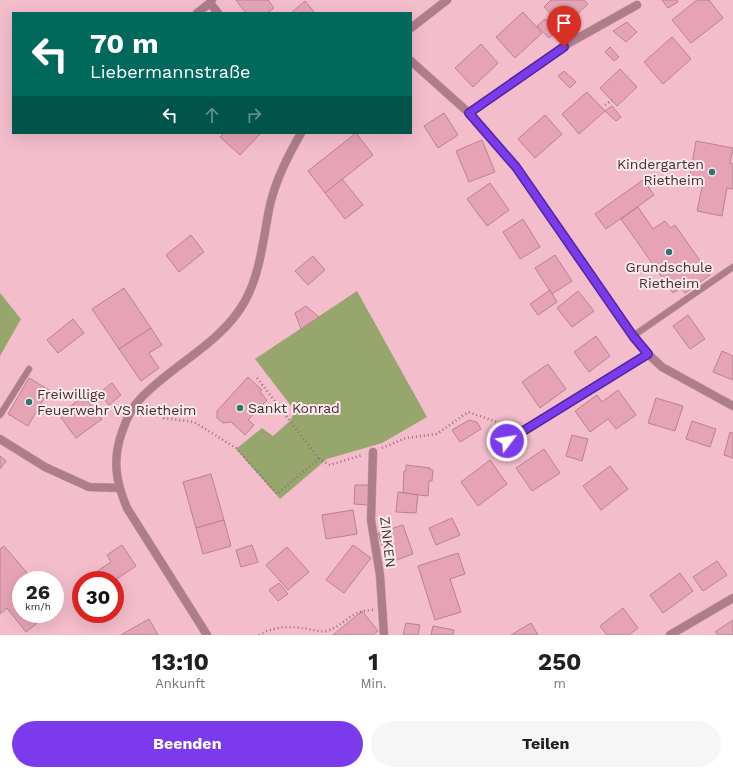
<!DOCTYPE html>
<html lang="de">
<head>
<meta charset="utf-8">
<style>
  :root { --surface:#fff; --page:#f6f6f6; --text:#202124; --muted:#757577; --accent:#7c3aed }
  body { margin:0; font-family:"Work Sans",sans-serif; background:var(--page); color:var(--text); height:100vh; display:flex; flex-direction:column; font-size:15px; white-space:nowrap }
  * { box-sizing:border-box; margin:0 }
  p { font-size:13px; color:var(--muted) }
  .icon { flex:none; width:22px; height:22px; fill:none; stroke:currentColor; stroke-width:2; stroke-linecap:round; stroke-linejoin:round }
  .map { position:relative; height:635px; overflow:hidden }
  .drawer { display:flex; flex-direction:column; background:var(--surface); flex:1 }
  .drawer>* { flex:none }
  .banner { position:absolute; left:12px; top:12px; width:400px; height:122px; border-radius:0px; box-shadow:0 4px 16px #0002; background:#00695c; color:#fff; overflow:hidden }
  .speed { position:absolute; left:12px; top:571px; display:flex; gap:8px; font-size:20px; font-weight:700; text-align:center }
  .speed>* { display:grid; place-content:center; width:52px; height:52px; border-radius:50%; background:var(--surface); box-shadow:0 4px 16px #0002; line-height:1 }
  .speed small { font-size:10px; font-weight:400 }
  .speed .limit { border:6px solid #d22; background:#fff; color:#111 }
  .pin { position:absolute; display:grid; place-items:center; width:34px; height:34px; color:#fff; margin:-41px -17px; border-radius:50% 50% 50% 0; rotate:-45deg; box-shadow:0 0 4px #0007 }
  .pin .icon { rotate:45deg }
  .me { position:absolute; width:44px; margin:-22px; rotate:59deg; stroke-linejoin:round; filter:drop-shadow(0 0 3px #0008) }
  .turn { display:flex; align-items:center; gap:14px; height:84px; padding:0 12px; font-size:18px }
  .turn .icon { width:52px; height:52px; stroke-width:2.5 }
  .turn b { display:block; font-size:28px; line-height:34px }
  .lanes { display:flex; align-items:center; height:38px; padding:0 12px; background:#0003; justify-content:center; gap:20px; direction:ltr }
  .lanes .off { opacity:.35 }
  .eta { display:flex; justify-content:space-evenly; align-items:center; height:68px; text-align:center }
  .eta b { font-size:24px; font-weight:700; line-height:28px }
  .primary-button { display:flex; gap:8px; margin-top:auto; padding:8px 12px }
  .primary-button a { flex:1; height:46px; border-radius:24px; background:var(--accent); color:#fff; font-size:16px; font-weight:700; line-height:46px; text-align:center }
  .primary-button a+a { background:var(--page); color:var(--text) }
  .map>svg:first-child { display:block }
</style>
</head>
<body>
<div class="map">
<svg width="733" height="635" viewBox="0 0 733 635">
  <rect width="100%" height="100%" fill="#f4bdcc"/>
  <!-- green -->
  <g fill="#97a66d">
    <path d="M357,291L427,417L382,443L327,459L280,499L236,449L262,428L273,436L290,421L295,411L255,359Z"/>
    <path d="M0,293L21,319L0,356Z"/>
  </g>
  <!-- building -->
  <g fill="#e6a3b6" stroke="#b78391">
    <path d="M236,0H268L274,8L267,13H246Z"/>
    <path d="M551,0H584L588,4L563,27L544,7Z"/>
    <path d="M662,0H677L678,2L668,8Z"/>
    <path d="M697,0H709L723,18L691,43L672,20Z"/>
    <path d="M305,1L315,13H291Z"/>
    <path d="M523,12L542,33L515,58L496,37Z"/>
    <path d="M545,19L557,31L549,38L537,26Z"/>
    <path d="M627,22L637,32L626,42L613,31Z"/>
    <path d="M672,37L691,59L663,84L644,62Z"/>
    <path d="M481,44L498,63L473,87L455,68Z"/>
    <path d="M610,47L619,57L614,61L605,52Z"/>
    <path d="M620,69L637,87L617,106L600,88Z"/>
    <path d="M564,71L576,82L570,88L558,76Z"/>
    <path d="M587,92L605,111L579,134L562,114Z"/>
    <path d="M612,106L621,117L616,121L605,111Z"/>
    <path d="M444,113L458,135L438,148L424,126Z"/>
    <path d="M545,115L562,134L535,158L518,139Z"/>
    <path d="M224,133H261L240,155L220,137Z"/>
    <path d="M356,133L373,155L325,193L308,171Z"/>
    <path d="M482,140L495,172L469,182L456,151Z"/>
    <path d="M696,141L733,148L730,163L733,164V189L727,188L722,216L697,211L703,183L689,181Z"/>
    <path d="M342,179L363,205L345,219L325,193Z"/>
    <path d="M643,180L654,195L606,229L595,214Z"/>
    <path d="M490,183L509,210L487,226L467,199Z"/>
    <path d="M638,207L653,229L665,221L671,228L675,225L710,275L685,293L681,288L673,293L621,219Z"/>
    <path d="M523,219L540,247L520,259L503,232Z"/>
    <path d="M191,235L204,252L179,272L166,255Z"/>
    <path d="M555,255L572,281L552,294L535,268Z"/>
    <path d="M313,256L325,270L308,285L295,271Z"/>
    <path d="M124,288L151,328L119,349L92,309Z"/>
    <path d="M550,290L557,302L538,315L530,304Z"/>
    <path d="M578,291L594,311L572,327L557,308Z"/>
    <path d="M306,306L319,317L301,329L295,313Z"/>
    <path d="M688,315L705,339L690,349L673,326Z"/>
    <path d="M73,319L84,333L58,353L47,340Z"/>
    <path d="M151,328L162,345L149,353L159,368L141,381L119,349Z"/>
    <path d="M596,336L610,356L589,372L574,352Z"/>
    <path d="M722,351L733,356V380L713,372Z"/>
    <path d="M548,364L566,389L540,408L522,382Z"/>
    <path d="M248,377L262,390L260,392L267,400L248,420L254,425L245,435L231,422L223,423L217,418V411Z"/>
    <path d="M29,378L49,390L28,426L8,414Z"/>
    <path d="M112,383L121,395L109,405L99,393Z"/>
    <path d="M618,390L636,415L616,429L608,419L590,432L575,411L597,395L602,402Z"/>
    <path d="M84,396L102,419L76,438L59,415Z"/>
    <path d="M656,398L683,406L675,431L648,423Z"/>
    <path d="M469,420L477,422L481,429L460,442L452,430Z"/>
    <path d="M692,421L716,429L710,447L686,439Z"/>
    <path d="M730,432L733,433V458L724,455Z"/>
    <path d="M572,435L588,439L582,461L566,456Z"/>
    <path d="M544,449L560,473L532,491L516,468Z"/>
    <path d="M0,456L6,461L0,469Z"/>
    <path d="M490,460L507,484L478,506L461,482Z"/>
    <path d="M406,465L430,468V470H433L432,481H429L428,496L403,493L404,471H406Z"/>
    <path d="M610,466L628,489L601,510L583,486Z"/>
    <path d="M211,474L224,520L196,528L183,482Z"/>
    <path d="M355,485H369V505L354,504Z"/>
    <path d="M398,492L418,495L416,513L396,512Z"/>
    <path d="M353,510L357,534L326,539L322,515Z"/>
    <path d="M452,518L460,535L436,545L429,528Z"/>
    <path d="M224,520L231,546L203,554L196,528Z"/>
    <path d="M403,525L413,554L388,563L378,533Z"/>
    <path d="M122,545L136,566L115,580H97L93,574L111,562L107,555Z"/>
    <path d="M252,545L258,562L241,567L236,550Z"/>
    <path d="M353,545L371,558L344,593L326,580Z"/>
    <path d="M4,546L33,580H21V614H48L26,632L7,608L0,614V549Z"/>
    <path d="M287,547L309,572L288,590L266,565Z"/>
    <path d="M458,553L465,574L450,579L461,612L435,620L418,566Z"/>
    <path d="M717,561L727,575L703,591L693,577Z"/>
    <path d="M680,573L693,591L663,613L650,595Z"/>
    <path d="M279,583L288,594L278,601L269,590Z"/>
    <path d="M623,608L638,628L629,635H607L600,626Z"/>
    <path d="M362,611L378,631L373,635H333Z"/>
    <path d="M149,619L158,635H121L126,632Z"/>
    <path d="M733,620V635H718L715,632Z"/>
    <path d="M406,623L420,625L418,635H403Z"/>
    <path d="M531,623L538,635H511Z"/>
    <path d="M433,626L454,630L453,635H431Z"/>
  </g>
  <g fill="none" stroke-linecap="round" stroke-linejoin="round">
    <!-- service casing -->
    <g stroke="#ce9eab" stroke-width="7">
      <g id="service">
        <path d="M633,336L733,267"/>
        <path d="M0,415L29,369"/>
      </g>
    </g>
    <!-- minor casing -->
    <g stroke="#ce9eab" stroke-width="9">
      <g id="minor">
        <path d="M212,0L210,3L218,13"/>
        <path d="M197,13L210,3"/>
        <path d="M411,61L469,113L516,167L633,336L648,354L662,367L733,406"/>
        <path d="M469,113L569,43L637,5"/>
        <path d="M0,439L45,467L89,487L119,488"/>
        <path d="M507,441L648,354"/>
        <path d="M373,452L371,520L380,575L384,635"/>
        <path d="M670,635L733,598"/>
      </g>
    </g>
    <!-- tertiary casing -->
    <g stroke="#ce9eab" stroke-width="9">
      <g id="tertiary">
        <path d="M411,28L447,0"/>
        <path d="M207,635L127,508C116,482 112,460 122,432C126,420 132,407 141,398C173,364 221,344 245,301C261,272 263,238 270,205C276,179 288,156 301,133"/>
      </g>
    </g>
    <!-- path -->
    <g stroke="#95707a" stroke-width="2.5" stroke-dasharray="1 3" stroke-linecap="butt">
      <path d="M605,105L612,100"/>
      <path d="M257,378L319,459"/>
      <path d="M148,405L164,418L194,422L236,448L277,494L319,459L330,465L362,455"/>
      <path d="M382,448L406,438L437,434L468,412L509,426"/>
      <path d="M259,635C273,626 292,626 308,629C314,630 320,632 326,631C344,627 349,610 373,610"/>
    </g>
    <!-- service -->
    <use href="#service" stroke="#ae7d8a" stroke-width="6"/>
    <!-- minor -->
    <use href="#minor" stroke="#ae7d8a" stroke-width="8"/>
    <!-- tertiary -->
    <use href="#tertiary" stroke="#ae7d8a" stroke-width="8"/>
  </g>
  <g fill="none" stroke-linecap="round" stroke-linejoin="round">
    <!-- route casing -->
    <g stroke="#51269a" stroke-width="10">
      <path id="route" d="M507,441L648,354L633,336L516,167L469,113L564,47"/>
    </g>
    <!-- route -->
    <use href="#route" stroke="#7c3aed" stroke-width="7"/>
  </g>
  <!-- markers -->
  <g fill="#30766a" stroke="#fceaee" stroke-width="1.5">
    <circle cx="712" cy="172" r="4"/>
    <circle cx="669" cy="252" r="4"/>
    <circle cx="29" cy="402" r="4"/>
    <circle cx="240" cy="408" r="4"/>
  </g>
  <g text-anchor="middle" stroke-width="4" stroke-linejoin="round" paint-order="stroke">
    <!-- poi labels -->
    <g font-size="14" fill="#452f35" stroke="#fceaee" text-anchor="start">
      <text x="704" y="169" text-anchor="end">Kindergarten<tspan x="704" dy="16">Rietheim</tspan></text>
      <text x="669" y="272" text-anchor="middle">Grundschule<tspan x="669" dy="16">Rietheim</tspan></text>
      <text x="37" y="399">Freiwillige<tspan x="37" dy="16">Feuerwehr VS Rietheim</tspan></text>
      <text x="248" y="413">Sankt Konrad</text>
    </g>
    <!-- street labels -->
    <g font-size="14" fill="#452f35" stroke="#fceaee">
      <text transform="translate(388 542) rotate(83)" y="5">ZINKEN</text>
    </g>
  </g>
</svg>
<div class="speed"><div>26<small>km/h</small></div><div class="limit">30</div></div>
<div class="pin" style="left:564px;top:47px;background:#d93025"><svg class="icon" aria-label="arrive" viewBox="0 0 24 24"><path d="M6 21V4h12l-3 4 3 4H6"/></svg></div>
<svg class="me" style="left:507px;top:441px" viewBox="-20 -20 40 40"><circle r="17" fill="#7c3aed" stroke="#fff" stroke-width="3"/><path d="M0-11L8 9 0 5-8 9z" fill="#fff"/></svg>
<div class="banner">
<div class="turn"><svg class="icon" aria-label="left" viewBox="0 0 24 24"><path d="M17 20v-9H6M10 6l-5 5 5 5"/></svg><div><b>70 m</b>Liebermannstraße</div></div>
<div class="lanes"><svg class="icon" aria-label="left" viewBox="0 0 24 24"><path d="M17 20v-9H6M10 6l-5 5 5 5"/></svg><svg class="icon off" aria-label="ahead" viewBox="0 0 24 24"><path d="M12 20V5M6 11l6-6 6 6"/></svg><svg class="icon off" aria-label="right" viewBox="0 0 24 24"><path d="M7 20v-9h11M14 6l5 5-5 5"/></svg></div>
</div>
</div>
<section class="drawer">
<div class="eta">
<div><b>13:10</b><p>Ankunft</p></div>
<div><b>1</b><p>Min.</p></div>
<div><b>250</b><p>m</p></div>
</div>
<div class="primary-button"><a>Beenden</a><a>Teilen</a></div>
</section>
</body>
</html>
